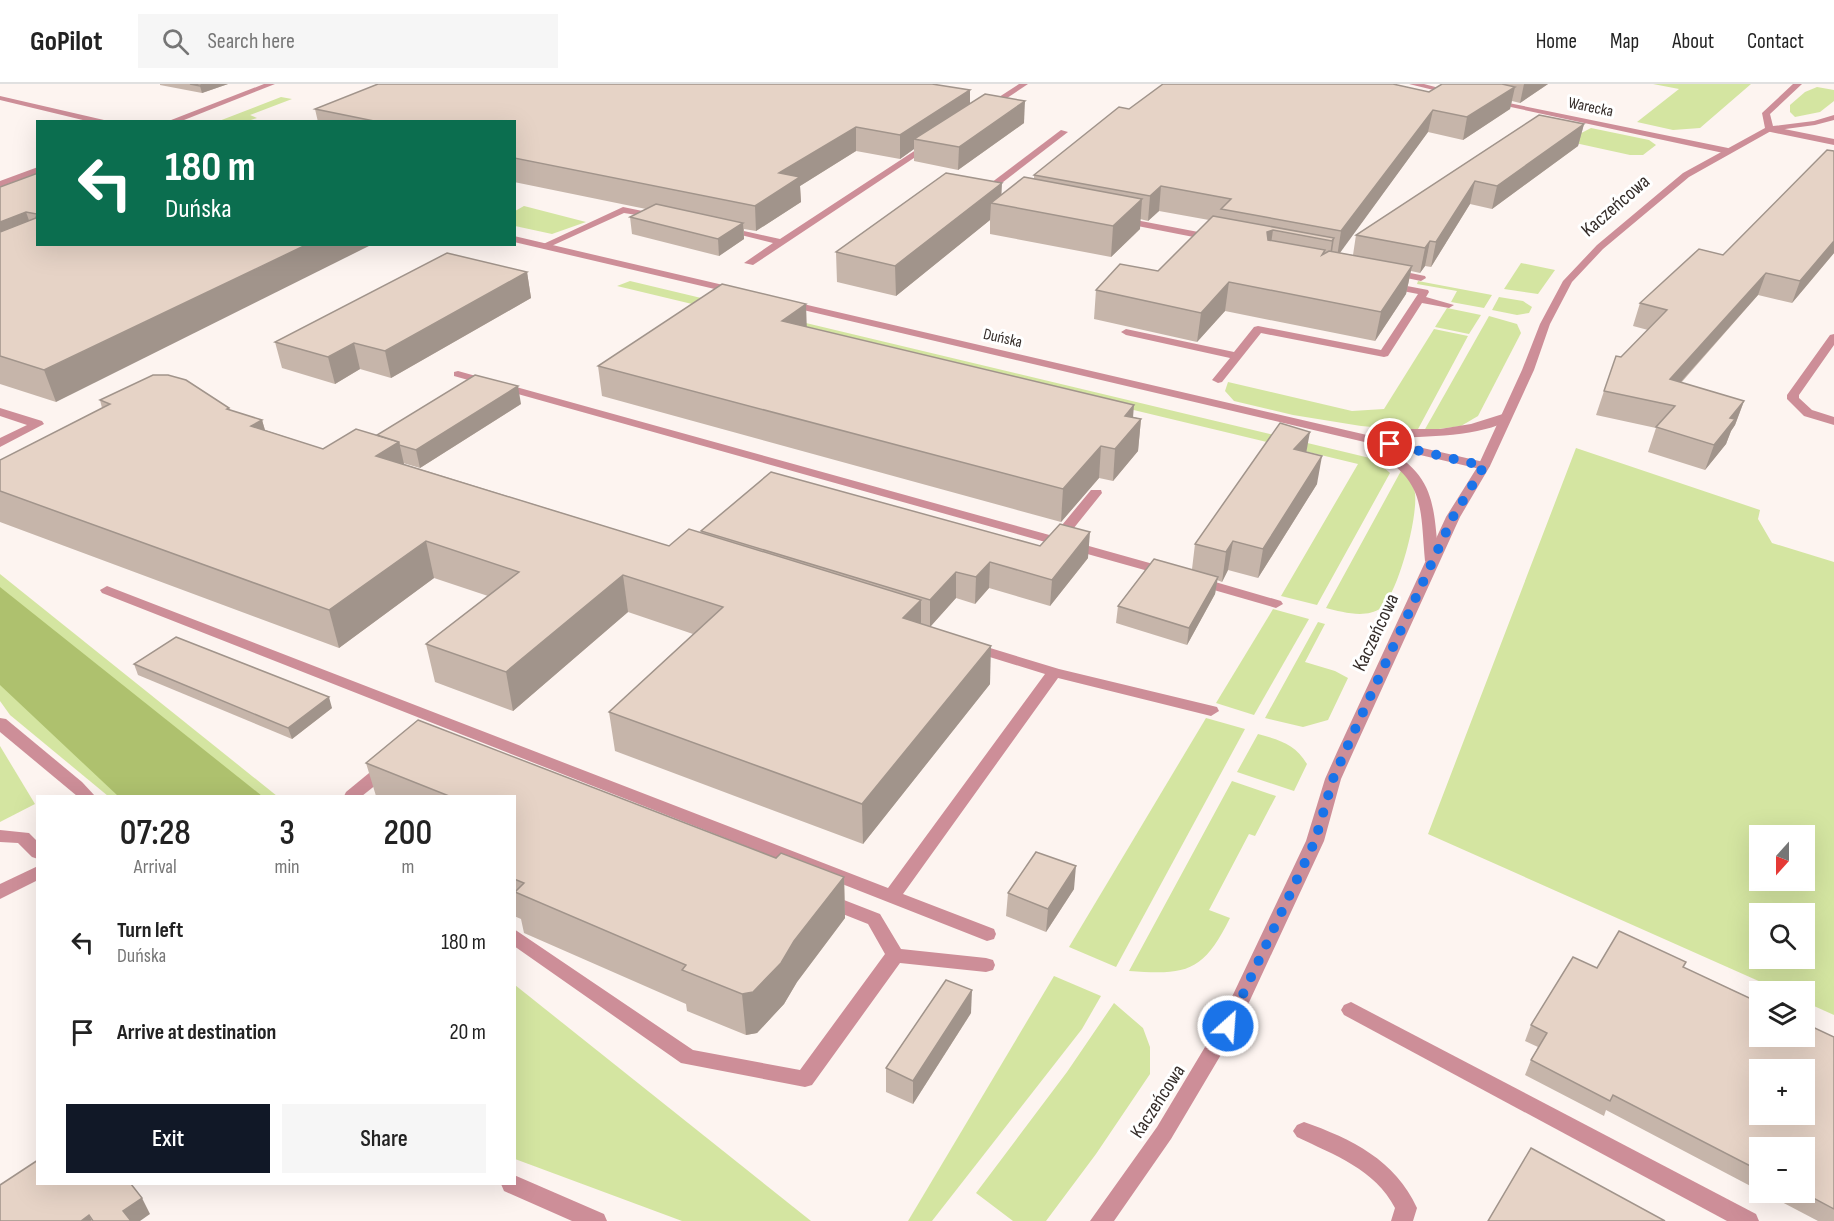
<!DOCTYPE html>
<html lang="en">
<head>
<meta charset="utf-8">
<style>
  :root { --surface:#fff; --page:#f6f6f6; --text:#222; --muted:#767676; --line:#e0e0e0; --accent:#111827 }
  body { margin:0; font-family:"Sofia Sans Condensed",sans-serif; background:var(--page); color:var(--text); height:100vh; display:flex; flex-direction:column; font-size:22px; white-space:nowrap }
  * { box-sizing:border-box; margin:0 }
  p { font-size:20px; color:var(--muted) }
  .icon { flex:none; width:33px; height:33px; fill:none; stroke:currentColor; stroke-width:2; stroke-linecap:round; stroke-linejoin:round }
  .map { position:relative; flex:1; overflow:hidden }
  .side { position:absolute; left:36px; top:711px; width:480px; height:390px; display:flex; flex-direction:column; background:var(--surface); border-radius:0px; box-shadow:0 6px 24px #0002 }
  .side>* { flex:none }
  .guide { position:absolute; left:36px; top:36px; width:480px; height:126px; border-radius:0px; box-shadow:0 6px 24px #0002; background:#0b6e4f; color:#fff; overflow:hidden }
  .needle { width:39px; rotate:201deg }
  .tools { position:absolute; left:1749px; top:741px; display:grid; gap:12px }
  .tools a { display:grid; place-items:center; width:66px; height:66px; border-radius:0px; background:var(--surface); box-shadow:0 6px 24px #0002; font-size:30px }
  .pin { position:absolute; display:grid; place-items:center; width:51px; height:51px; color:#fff; margin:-26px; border:3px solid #fff; border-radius:50%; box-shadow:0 2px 6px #0007 }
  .me { position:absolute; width:66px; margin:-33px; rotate:26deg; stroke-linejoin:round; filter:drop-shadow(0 0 4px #0008) }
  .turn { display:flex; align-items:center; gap:21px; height:126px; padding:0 30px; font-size:27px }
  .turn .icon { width:78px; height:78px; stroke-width:2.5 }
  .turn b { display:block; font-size:42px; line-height:51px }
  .eta { display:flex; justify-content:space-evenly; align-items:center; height:102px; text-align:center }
  .eta b { font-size:36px; font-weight:600; line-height:42px }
  .cta { display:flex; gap:12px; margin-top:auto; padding:12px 30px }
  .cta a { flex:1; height:69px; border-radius:0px; background:var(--accent); color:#fff; font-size:24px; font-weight:600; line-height:69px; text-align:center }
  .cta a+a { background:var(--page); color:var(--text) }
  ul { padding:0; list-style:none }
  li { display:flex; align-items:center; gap:18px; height:90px; padding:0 30px }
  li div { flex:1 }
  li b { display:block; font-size:22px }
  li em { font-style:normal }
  header { display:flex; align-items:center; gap:36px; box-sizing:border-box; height:84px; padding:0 30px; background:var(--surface); border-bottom:2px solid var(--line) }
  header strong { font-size:28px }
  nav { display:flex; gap:33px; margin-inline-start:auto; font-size:21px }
  .search { width:420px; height:54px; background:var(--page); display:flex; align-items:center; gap:15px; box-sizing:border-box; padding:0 21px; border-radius:0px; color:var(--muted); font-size:22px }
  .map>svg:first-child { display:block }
</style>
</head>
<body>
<header>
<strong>GoPilot</strong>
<div class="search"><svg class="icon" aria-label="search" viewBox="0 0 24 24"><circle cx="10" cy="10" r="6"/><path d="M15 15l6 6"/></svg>Search here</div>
<nav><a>Home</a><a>Map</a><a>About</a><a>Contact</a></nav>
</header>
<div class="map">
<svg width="1834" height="1137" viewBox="0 0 1834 1137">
  <rect width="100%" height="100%" fill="#fdf4f0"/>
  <!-- green -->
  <g fill="#d4e5a1" fill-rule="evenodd">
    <path d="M1653,0H1751L1700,44L1673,46L1637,38L1679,5Z"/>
    <path d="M1817,3L1834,6V17L1820,28L1795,33L1790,28V21L1805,8Z"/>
    <path d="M281,13L292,15L250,31L257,34L248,37H219Z"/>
    <path d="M1591,44L1649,56L1656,61L1643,71H1630L1566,57Z"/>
    <path d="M524,122L586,138L552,150L515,142V127Z"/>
    <path d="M1521,179L1555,186L1538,210L1504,205Z"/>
    <path d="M630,197L1374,375L1390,389L1317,521L1281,512L1358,380L617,202Z"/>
    <path d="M1418,197L1492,211L1484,224L1451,218L1457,207L1417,200Z"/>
    <path d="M1499,213L1523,217L1532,223L1529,229L1517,231L1492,226Z"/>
    <path d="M1447,224L1481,231L1469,250L1435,243Z"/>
    <path d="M1489,232L1517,240L1521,249L1478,332L1461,342L1424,347Z"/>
    <path d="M1434,245L1468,252L1417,347L1361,342L1293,331L1234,317L1225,307L1228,298L1352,327L1384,325Z"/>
    <path d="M1576,364L1760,426L1758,435L1772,459L1834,478V931L1805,918L1804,908L1781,907L1428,750ZM1760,752H1804V796H1760ZM1760,830H1804V874H1760Z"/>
    <path d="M1402,385C1406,391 1412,398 1414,405C1421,424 1398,511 1381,524C1366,535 1342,528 1326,524Z"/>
    <path d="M0,490L277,712H108L10,631L0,617Z"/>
    <path d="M1273,525L1309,535L1254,631L1216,619Z"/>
    <path d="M1318,538L1325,540L1305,578L1335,587L1348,594L1328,636L1303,643L1265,634Z"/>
    <path d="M1206,634L1245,645L1116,883L1069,863Z"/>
    <path d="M1258,650C1280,656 1295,660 1307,680L1294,707L1237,688Z"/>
    <path d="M0,662L35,720L0,738Z"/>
    <path d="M1232,697L1276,712L1255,752L1249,750L1209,826L1230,834C1203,889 1186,891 1129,887Z"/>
    <path d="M1054,892L1101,912L1082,945L932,1137H908Z"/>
    <path d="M515,901L811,1137H682L515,1075Z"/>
    <path d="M1114,919L1143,944L1150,963V990L1096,1070L1046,1137H1013L976,1109L1067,988Z"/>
  </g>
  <!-- forest -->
  <path fill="#aec16e" d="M0,503L262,712H118L0,601Z"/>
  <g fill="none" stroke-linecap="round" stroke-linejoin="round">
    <!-- service -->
    <g fill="#cd8e98" fill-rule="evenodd">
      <path d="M1019,0H1028L989,26L982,24Z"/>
      <path d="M1769,42L1834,55V61L1766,47L1765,45Z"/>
      <path d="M1061,46L1068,48L985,112H979V108Z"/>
      <path d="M928,58L935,60L753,181L744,179L773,159L721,146L726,143L780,155Z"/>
      <path d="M623,123L667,132L662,135L624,129L547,164L539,162Z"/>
      <path d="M1120,133L1214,151L1219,154L1214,157L1117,138V134Z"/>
      <path d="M1391,185L1425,192L1426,194L1421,197L1387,190L1386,188Z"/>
      <path d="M1386,198L1428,206L1429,208L1426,213L1454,221L1449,224L1422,219L1388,272L1384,273L1261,249L1222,298L1218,299L1212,296L1230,274L1126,251L1121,248L1126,245L1234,268L1254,243L1258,242L1381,266L1418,210L1382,203L1381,201Z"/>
      <path d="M1834,250V261L1799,311V314L1812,326L1834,333V341L1804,332L1787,315V311L1830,251Z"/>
      <path d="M458,287L1053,452L1091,406H1101L1102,409L1061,460L1056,461L454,292V288Z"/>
      <path d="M0,324L42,337L44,340L0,363V354L27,341L0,332Z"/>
      <path d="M1071,457L1171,485L1173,488L1166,492L1066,464L1064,461Z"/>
      <path d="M1198,493L1281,517L1283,520L1276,524L1193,500L1191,497L1193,494Z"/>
      <path d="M107,502L888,804L1045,590L967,566L965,563L967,560H977L1059,585L1217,623L1219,627L1211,632L1058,594L903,810L994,845L996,850L994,855L987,857L102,509L100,506Z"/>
      <path d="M386,679L392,680L394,684L392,688L362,712H344L346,708L380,680Z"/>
      <path d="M0,746L29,749L38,758V775L32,773L18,759L0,758Z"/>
      <path d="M38,782V796L0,815V800Z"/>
      <path d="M826,809L880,830L901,865L986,874L993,876L995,881L993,886L986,888L900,879L812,1001L805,1003L681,979L514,862V845L693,966L800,986L885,870L868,840L820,821L817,816L820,811Z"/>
      <path d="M1351,918L1756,1130L1759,1137H1727L1344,931L1341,926L1344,921Z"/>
      <path d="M1304,1038C1352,1055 1395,1076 1417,1124L1413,1137H1391L1395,1124C1375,1085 1334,1071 1297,1053L1293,1047L1297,1041Z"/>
    </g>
    <!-- minor -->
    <g fill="#cd8e98" fill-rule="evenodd">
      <path d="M1409,0H1424L1458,9L1454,11Z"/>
      <path d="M0,12L104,36L108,38H91L0,16Z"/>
      <path d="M1489,15L1728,64L1732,67L1728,70L1492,19H1489Z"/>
      <path d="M514,152L736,204L741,207L736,210L514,158Z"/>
      <path d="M786,216L1367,351L1368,346L1372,345H1440L1471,340L1506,329L1512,333C1490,354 1405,354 1375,353L1488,379L1490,382L1484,386L1382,362C1437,392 1433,421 1439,477L1432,481L1425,477C1420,420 1425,396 1371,366L1369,363L1373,360L782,221L781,219Z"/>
      <path d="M0,634L6,635L82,698L95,712H77L0,648Z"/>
      <path d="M514,1091L604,1130L607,1137H572L504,1107L501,1100H514Z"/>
    </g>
    <!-- tertiary -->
    <g fill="#cd8e98" fill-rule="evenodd">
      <path d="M264,0H275L179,38H166Z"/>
      <path d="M1793,0H1802L1770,30L1773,42L1814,37L1834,31V36L1815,41L1771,47L1689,93L1603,165L1572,198L1550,240L1534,286L1490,382L1460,433L1354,666L1341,695L1324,757L1238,942L1171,1055L1114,1137H1090L1157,1043L1220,938L1306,757L1325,695L1338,666L1446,433L1478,382L1522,286L1540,240L1563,197L1597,161L1683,89L1765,44L1762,29Z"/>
      <path d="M38,83V89L0,103V97Z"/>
    </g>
  </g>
  <!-- wall -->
  <g fill="#c6b5aa">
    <path d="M160,0H228L202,9L160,1Z"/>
    <path d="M1442,0H1548L1520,19L1512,17L1510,25L1463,56L1428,48L1339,169L1353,171L1356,151L1584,40L1578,62L1492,125L1470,120L1431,183L1425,182L1420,189L1411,187L1406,210L1375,257L1225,227L1197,258L1094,235L1096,206L1158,187L1209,136L1159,127L1148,137L1140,135V145L1111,173L990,150V136L896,212L837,198L836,168L1002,110L1034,95V91L1129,25L1429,8Z"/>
    <path d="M936,1L970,6V20L1024,39L958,86L914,77V65L900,75L856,67L800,102L801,118L756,147L744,145V155L719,172L632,150L630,133L646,125L514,98V38H318L315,25Z"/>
    <path d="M1834,67V169L1792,219L1758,211L1681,299L1744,317L1735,341L1731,347L1726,360L1705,386L1648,368L1656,344L1596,331L1604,307L1621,273L1648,246L1633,242L1640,219L1723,171Z"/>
    <path d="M38,89L56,318L0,300V103Z"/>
    <path d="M527,188L531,214L391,294L360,285L335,300L282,284L275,258Z"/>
    <path d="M807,243L1141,335L1138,367L1113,397L1099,394L1061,438L602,312L598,282Z"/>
    <path d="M100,316L229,324L230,326L262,336L265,346L323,365L377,351L521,320L420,384L403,379L404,380L669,462L702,449L701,447L1040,462L1088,474L1050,522L989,504L975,520L956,514L930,543L990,600L863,760L615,667L609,628L693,550L628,528L513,627L435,598L426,560L488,512L434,494L339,564L0,438V376L102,324Z"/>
    <path d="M1307,368L1317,400L1258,494L1228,486L1222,498L1217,496L1215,510L1187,561L1116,539L1118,522L1192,485L1195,460Z"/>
    <path d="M134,580L332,624L292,655L138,591Z"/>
    <path d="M418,636L776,774L781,769L844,793L845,834L797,898L784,920L757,949L746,951L687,927L686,920L524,849L521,835L514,832V712H376L366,679Z"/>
    <path d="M1074,805L1046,848L1006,832L1008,809Z"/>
    <path d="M1683,883L1834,953V1137H1818L1763,1108H1804L1760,1064V1107L1606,1026L1604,1032L1525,991L1531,976L1538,963L1525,957L1531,941L1597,884Z"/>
    <path d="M971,929L913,1020L886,1008V984Z"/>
  </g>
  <!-- shaded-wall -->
  <g fill="#a1948b">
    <path d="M205,0H228L202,9L200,2Z"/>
    <path d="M1524,0H1548L1520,19Z"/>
    <path d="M1515,3L1510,25L1463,56L1467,33Z"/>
    <path d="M970,6V29L914,55V65L900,75V51Z"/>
    <path d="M1025,17L1024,39L958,86L959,63Z"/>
    <path d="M1433,26L1428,48L1337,173L1341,147Z"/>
    <path d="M1584,40L1578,62L1492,125L1497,102Z"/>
    <path d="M856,43V67L800,102L801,118L756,147L755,122L779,89Z"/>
    <path d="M1475,97L1470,120L1431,183L1436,158Z"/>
    <path d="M1002,99L1001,121L991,119L990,136L896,212L895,182Z"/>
    <path d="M1161,102L1159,127L1148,137L1150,112Z"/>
    <path d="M1142,115L1140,145L1111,173L1113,142Z"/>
    <path d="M26,128L36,156L0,171V138Z"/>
    <path d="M743,139L744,155L719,172L718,155Z"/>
    <path d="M1273,146L1269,174L1267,148Z"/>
    <path d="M1334,154L1330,182L1328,185L1332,157Z"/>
    <path d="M1430,157L1425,182L1420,189L1425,164Z"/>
    <path d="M1834,157V169L1792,219L1800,197Z"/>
    <path d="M308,160H373L56,318L44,286Z"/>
    <path d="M1412,182L1406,210L1375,257L1381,228Z"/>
    <path d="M527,188L531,214L391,294L385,267Z"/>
    <path d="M1766,189L1758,211L1662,319L1670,295Z"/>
    <path d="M1229,198L1225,227L1197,258L1201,229Z"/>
    <path d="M806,220L807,249L782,237Z"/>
    <path d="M354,259L360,285L335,300L328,273Z"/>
    <path d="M518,302L521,320L420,384L416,366Z"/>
    <path d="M1744,317L1735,341L1731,347L1726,360L1705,386L1714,361L1730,334Z"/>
    <path d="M1134,321L1132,346L1141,335L1138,367L1113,397L1115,365L1125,332Z"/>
    <path d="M262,336L272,371L251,342Z"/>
    <path d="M1310,348L1305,375L1294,365Z"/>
    <path d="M399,358L407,393L376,372Z"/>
    <path d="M1101,362L1099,394L1061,438L1063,405Z"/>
    <path d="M1322,372L1317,400L1258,494L1263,465Z"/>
    <path d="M1090,448L1088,474L1050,522L1052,496Z"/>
    <path d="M426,457L434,494L339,564L329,526Z"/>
    <path d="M1233,457L1228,486L1222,498L1226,468Z"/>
    <path d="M990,478L989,504L975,520L976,493Z"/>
    <path d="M956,488V514L930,543V516Z"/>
    <path d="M623,491L628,528L513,627L506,588Z"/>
    <path d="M1218,493L1215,510L1187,561L1189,544Z"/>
    <path d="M921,516V553L903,534Z"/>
    <path d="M991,562L990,600L863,760L862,720Z"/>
    <path d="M329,613L332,624L292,655L288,644Z"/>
    <path d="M1076,782L1074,805L1046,848L1048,825Z"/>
    <path d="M844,793L845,834L797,898L784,920L757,949L746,951L742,910L794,857Z"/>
    <path d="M972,906L971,929L913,1020V997Z"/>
    <path d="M142,1114L150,1130L140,1137H128L123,1127Z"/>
    <path d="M89,1131L92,1137H81Z"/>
  </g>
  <!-- building -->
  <g fill="#e6d3c6" stroke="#a1948b" stroke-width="1.5" fill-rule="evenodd">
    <path d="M190,0H205L200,2Z"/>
    <path d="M378,0H932L970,6L900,51L856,43L779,89L800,93L755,122L514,74V38H379L315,25Z"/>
    <path d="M1163,0H1393L1429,8L1442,0H1502L1515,3L1467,33L1433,26L1341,147L1221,125L1231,115L1161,102L1150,112L1034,91L1119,23L1129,25Z"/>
    <path d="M985,10L1025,17L959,63L914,55Z"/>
    <path d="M1539,31L1584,40L1497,102L1475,97L1436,158L1430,157L1425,164L1356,151Z"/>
    <path d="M1827,66L1834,67V157L1800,197L1766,189L1670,295L1744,317L1730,334L1735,335L1714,361L1656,343L1675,322L1604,307L1616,272L1621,273L1667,226L1640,219L1699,165L1723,171Z"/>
    <path d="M38,89V160H308L44,286L0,272V148L36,134L37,130L26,128L0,138V103Z"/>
    <path d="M946,89L1002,99L895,182L836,168Z"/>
    <path d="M1024,93L1142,115L1113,142L991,119Z"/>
    <path d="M656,120L743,139L718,155L630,133Z"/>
    <path d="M1213,132L1334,154L1332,157L1273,146L1267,148L1268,156L1325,166L1322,171L1329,167L1412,182L1381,228L1229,198L1201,229L1096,206L1120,180L1158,187Z"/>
    <path d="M447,169L527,188L385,267L354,259L328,273L275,258Z"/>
    <path d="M722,200L806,220L782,237L1134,321L1125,332L1141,335L1115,365L1101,362L1063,405L598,282Z"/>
    <path d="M153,291H168L186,296L229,324L227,325L262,336L251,342L323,365L356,345L399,358L376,372L669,462L689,445L921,516L903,534L991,562L862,720L609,628L723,523L623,491L506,588L426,560L519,488L426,457L329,526L0,407V376L110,320L100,316Z"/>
    <path d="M475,291L518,302L416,366L399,361V358L377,351Z"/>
    <path d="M1280,339L1310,348L1294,365L1322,372L1263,465L1233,457L1226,468L1195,460Z"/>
    <path d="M771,388L1040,462L1060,440L1090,448L1052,496L990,478L976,493L956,488L930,516L701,447Z"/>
    <path d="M1154,475L1218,493L1189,544L1118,522Z"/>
    <path d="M176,553L329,613L288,644L134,580Z"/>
    <path d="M418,636L776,774L781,769L844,793L794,857L781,879L753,908L742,910L682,886L686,881L515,808L524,799L514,795V712H449L366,679Z"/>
    <path d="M1036,768L1076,782L1048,825L1008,809Z"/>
    <path d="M1619,847L1686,878L1683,883L1760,919V952H1804V939L1834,953V1125L1802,1108H1804V1064H1760V1087L1613,1011L1610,1017L1531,976L1547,949L1531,941L1573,873L1597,884ZM1760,986H1804V1030H1760Z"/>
    <path d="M946,896L972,906L913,997L886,984Z"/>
    <path d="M1531,1064L1665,1137H1488Z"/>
    <path d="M38,1076V1100H131L142,1114L123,1127L131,1137H93L89,1131L81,1137H0V1101Z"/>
  </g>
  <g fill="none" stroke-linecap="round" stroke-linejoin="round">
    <!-- route -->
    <path stroke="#1a73e8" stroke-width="10" stroke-dasharray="0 18" d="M1228,942L1315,757L1333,695L1352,652L1453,433L1484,382L1390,360"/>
  </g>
  <g text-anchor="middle" stroke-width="6" stroke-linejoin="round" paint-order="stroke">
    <!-- far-street labels -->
    <g font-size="16" fill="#352d2a" stroke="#fff">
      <text transform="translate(1591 22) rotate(12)" y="6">Warecka</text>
      <text transform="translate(1003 253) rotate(13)" y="6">Duńska</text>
    </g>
    <!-- street labels -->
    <g font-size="20" fill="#352d2a" stroke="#fff">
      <text transform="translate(1615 121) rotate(-41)" y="7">Kaczeńcowa</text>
      <text transform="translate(1375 548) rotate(-65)" y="7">Kaczeńcowa</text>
      <text transform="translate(1157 1017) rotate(-57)" y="7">Kaczeńcowa</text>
    </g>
  </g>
</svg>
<div class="tools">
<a><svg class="needle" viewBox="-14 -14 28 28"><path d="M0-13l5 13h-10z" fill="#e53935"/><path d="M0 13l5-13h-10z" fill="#767676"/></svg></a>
<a><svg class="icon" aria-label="search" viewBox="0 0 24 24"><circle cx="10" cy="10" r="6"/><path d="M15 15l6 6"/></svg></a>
<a><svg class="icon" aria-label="layers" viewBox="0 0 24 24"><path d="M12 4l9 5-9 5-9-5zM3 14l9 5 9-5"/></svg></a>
<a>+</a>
<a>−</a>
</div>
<div class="pin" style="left:1390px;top:360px;background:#d93025"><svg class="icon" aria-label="arrive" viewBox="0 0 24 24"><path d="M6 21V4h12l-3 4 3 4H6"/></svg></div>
<svg class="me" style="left:1228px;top:942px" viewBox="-20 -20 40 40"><circle r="17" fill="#1a73e8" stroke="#fff" stroke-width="3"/><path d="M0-11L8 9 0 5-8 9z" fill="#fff"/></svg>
<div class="guide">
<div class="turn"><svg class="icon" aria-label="left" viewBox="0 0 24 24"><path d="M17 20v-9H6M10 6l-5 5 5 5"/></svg><div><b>180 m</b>Duńska</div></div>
</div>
<section class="side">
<div class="eta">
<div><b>07:28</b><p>Arrival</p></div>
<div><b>3</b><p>min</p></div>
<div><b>200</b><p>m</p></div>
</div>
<ul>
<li><svg class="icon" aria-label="left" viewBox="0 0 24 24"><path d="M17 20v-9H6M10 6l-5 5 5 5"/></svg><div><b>Turn left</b><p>Duńska</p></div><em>180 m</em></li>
<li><svg class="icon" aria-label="arrive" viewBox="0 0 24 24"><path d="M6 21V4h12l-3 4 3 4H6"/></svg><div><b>Arrive at destination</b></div><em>20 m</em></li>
</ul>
<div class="cta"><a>Exit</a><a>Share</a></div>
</section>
</div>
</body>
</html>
